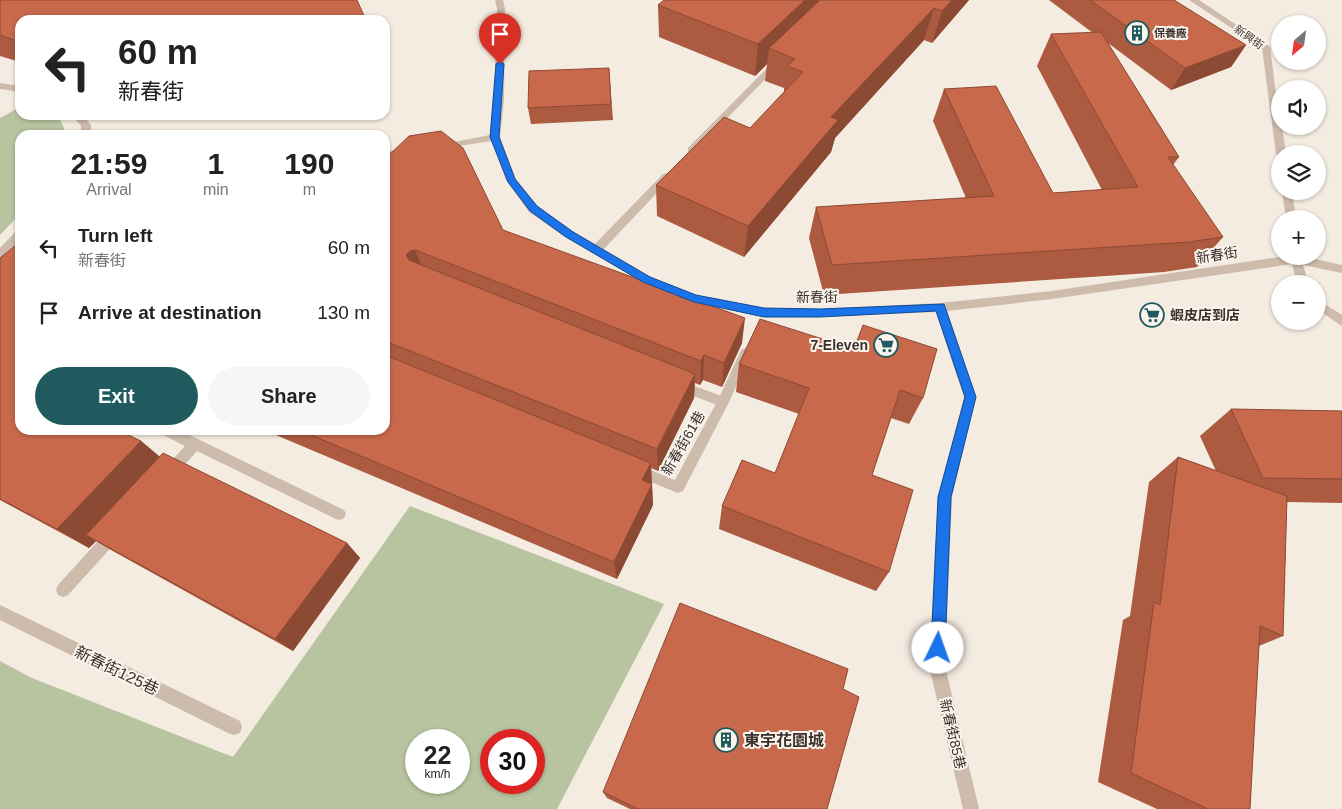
<!DOCTYPE html>
<html lang="en">
<head>
<meta charset="utf-8">
<style>
  :root { --surface:#fff; --page:#f6f6f6; --text:#222; --muted:#767676; --accent:#1f5a5e }
  body { margin:0; font-family:Helvetica,"Noto Sans TC",sans-serif; background:var(--page); color:var(--text); height:100vh; display:flex; flex-direction:column; font-size:19px; white-space:nowrap }
  * { box-sizing:border-box; margin:0 }
  p { font-size:16px; color:var(--muted) }
  .icon { flex:none; width:28px; height:28px; fill:none; stroke:currentColor; stroke-width:2; stroke-linecap:round; stroke-linejoin:round }
  .map { position:relative; flex:1; overflow:hidden }
  .panel { position:absolute; left:15px; top:130px; width:375px; height:305px; display:flex; flex-direction:column; background:var(--surface); border-radius:15px; box-shadow:0 1px 4px #0004 }
  .panel>* { flex:none }
  .top-card { position:absolute; left:15px; top:15px; width:375px; height:105px; border-radius:15px; box-shadow:0 1px 4px #0004; background:#fff; color:var(--text); overflow:hidden }
  .needle { width:32px; rotate:209deg }
  .fabs { position:absolute; left:1271px; top:15px; display:grid; gap:10px }
  .fabs a { display:grid; place-items:center; width:55px; height:55px; border-radius:50%; background:var(--surface); box-shadow:0 1px 4px #0004; font-size:25px }
  .speed { position:absolute; left:405px; top:729px; display:flex; gap:10px; font-size:25px; font-weight:700; text-align:center }
  .speed>* { display:grid; place-content:center; width:65px; height:65px; border-radius:50%; background:var(--surface); box-shadow:0 1px 4px #0004; line-height:1 }
  .speed small { font-size:12px; font-weight:400 }
  .speed .limit { border:8px solid #d22; background:#fff; color:#111 }
  .pin { position:absolute; display:grid; place-items:center; width:42px; height:42px; color:#fff; margin:-51px -21px; border-radius:50% 50% 50% 0; rotate:-45deg; box-shadow:0 0 5px #0007 }
  .pin .icon { rotate:45deg }
  .me { position:absolute; width:55px; margin:-28px; rotate:3deg; stroke-linejoin:round; filter:drop-shadow(0 0 4px #0008) }
  .turn { display:flex; align-items:center; gap:18px; height:105px; padding:0 20px; font-size:22px }
  .turn .icon { width:65px; height:65px; stroke-width:2.5 }
  .turn b { display:block; font-size:35px; line-height:42px }
  .eta { display:flex; justify-content:space-evenly; align-items:center; height:85px; text-align:center }
  .eta b { font-size:30px; font-weight:700; line-height:35px }
  .button { display:flex; gap:10px; margin-top:auto; padding:10px 20px }
  .button a { flex:1; height:58px; border-radius:30px; background:var(--accent); color:#fff; font-size:20px; font-weight:700; line-height:58px; text-align:center }
  .button a+a { background:var(--page); color:var(--text) }
  ul { padding:0; list-style:none }
  li { display:flex; align-items:center; gap:15px; height:65px; padding:0 20px }
  li div { flex:1 }
  li b { display:block; font-size:19px }
  li em { font-style:normal }
  .map>svg:first-child { display:block }
</style>
</head>
<body>
<div class="map">
<svg width="1342" height="809" viewBox="0 0 1342 809">
  <rect width="100%" height="100%" fill="#f4ebe1"/>
  <!-- green -->
  <g fill="#b8c4a0" fill-rule="evenodd">
    <path d="M20,107V115H58L67,135H20V214L0,235V118Z"/>
    <path d="M410,506L664,604L557,809H0V661L32,678L233,757ZM416,740H459V782H416ZM491,740H534V782H491Z"/>
  </g>
  <g fill="none" stroke-linecap="round" stroke-linejoin="round">
    <!-- pedestrian -->
    <g fill="#cdbbac" fill-rule="evenodd">
      <path d="M776,59L783,61L694,152H688V148Z"/>
      <path d="M667,173L672,176L671,178L600,253H592L591,250L592,247L663,174Z"/>
      <path d="M678,380L727,398L729,402L727,406L723,407L674,389L672,385L674,381Z"/>
      <path d="M160,430H179L200,440L344,510L346,514L344,518L339,520L334,518L197,451L174,477L169,479L164,477L162,473L164,469L185,446L161,434Z"/>
      <path d="M113,529L118,530L120,535L118,540L68,595L63,597L58,595L56,590L58,585L108,530Z"/>
    </g>
    <!-- minor -->
    <g fill="#cdbbac" fill-rule="evenodd">
      <path d="M495,0H503L505,9L504,100L500,137L516,179L537,206L573,231L651,277L696,295L764,308L820,309L940,303L1052,291L1286,256H1301L1342,265V273L1303,265L1309,284H1297L1292,264L1052,299L947,311L976,397L952,497L945,666L979,809H963L929,666L938,497L964,397L936,312L820,317L764,316L690,302L643,283L565,237L529,212L506,180L492,141L439,149V145L490,135L494,100L497,9Z"/>
      <path d="M1189,0H1199L1270,47L1280,126H1282L1286,154H1280V157L1276,154L1262,48Z"/>
      <path d="M0,83L20,86V92L0,89Z"/>
      <path d="M72,115H82L91,125V135H81V126Z"/>
      <path d="M407,149L412,152L410,154L385,157V151Z"/>
      <path d="M1282,191H1292L1296,219H1286Z"/>
      <path d="M20,230V241L4,258L0,259V248L16,231Z"/>
      <path d="M1318,300L1342,315V326L1318,310Z"/>
      <path d="M745,348L751,353L729,402L683,491L678,493L631,474L629,470L631,466L636,464L675,480L718,400L741,350Z"/>
      <path d="M0,605L240,721L242,727L240,733L234,735L228,733L0,620Z"/>
    </g>
  </g>
  <!-- wall -->
  <g fill="#ac5a40">
    <path d="M0,0L20,20V62L0,56Z"/>
    <path d="M664,0H969L932,43L924,40L835,138L831,152L744,257L657,216L656,185L750,128L784,92V88L765,81L767,64L755,76L659,37L658,5Z"/>
    <path d="M1049,0H1174L1246,45L1231,67L1171,90L1108,43L1179,157L1173,165L1223,237L1197,267L1164,272L824,295L809,238L816,207L966,198L933,121L944,89L1053,193L1102,190L1037,66L1051,34L1093,33Z"/>
    <path d="M609,68L613,120L531,124L528,108Z"/>
    <path d="M385,230H503L742,343L722,387L703,380L700,385L695,383L694,398L658,471L651,468L653,505L617,579L264,430H385Z"/>
    <path d="M0,258L20,430L141,441L159,456L347,543L360,558L293,651L111,550L96,541L89,548L0,500Z"/>
    <path d="M760,319L923,398L909,424L891,418L872,475L889,572L876,591L719,529L722,506L775,473L799,414L736,392L739,364Z"/>
    <path d="M1231,409L1342,411V503L1287,502L1283,636L1259,646L1250,809H1157L1098,782L1123,620L1130,616L1149,482L1178,457L1216,471L1200,436Z"/>
    <path d="M843,689L827,809H630L607,798L603,792Z"/>
  </g>
  <!-- shaded-wall -->
  <g fill="#8c4a34">
    <path d="M805,0H833L769,48L767,64L755,76L758,44Z"/>
    <path d="M952,0H969L932,43L942,11Z"/>
    <path d="M934,8L924,40L835,138L831,152L744,257L748,226L831,117Z"/>
    <path d="M1246,45L1231,67L1171,90L1185,68Z"/>
    <path d="M415,250L426,276L417,281L406,255L410,251Z"/>
    <path d="M745,318L742,343L722,387L724,363Z"/>
    <path d="M704,355L703,380L700,385L701,361Z"/>
    <path d="M695,374L694,398L658,471L657,449Z"/>
    <path d="M141,441L167,463L86,535L96,541L89,548L57,529Z"/>
    <path d="M651,463L652,484L642,480Z"/>
    <path d="M652,484L653,505L617,579L614,562Z"/>
    <path d="M347,543L360,558L293,651L275,639Z"/>
  </g>
  <!-- building -->
  <g fill="#c8694b" stroke="#8c4a34">
    <path d="M0,0H357L366,20H20V42L0,35Z"/>
    <path d="M664,0H805L758,44L658,5Z"/>
    <path d="M820,0H952L942,11L934,8L831,117L838,120L748,226L656,185L724,117L750,128L803,72L787,66L795,59L769,48Z"/>
    <path d="M1090,0H1174L1246,45L1185,68Z"/>
    <path d="M1101,32L1179,157H1168L1223,237L1189,242L832,265L816,207L994,196L944,89L996,86L1053,193L1138,187L1051,34Z"/>
    <path d="M609,68L611,104L528,108L529,71Z"/>
    <path d="M441,131L463,148L503,230L745,318L724,363L704,355L701,361L415,250L410,251L406,255L409,260L695,374L657,449L385,341V230H386L388,156L409,136Z"/>
    <path d="M20,242V430H118L141,441L57,529L0,499V258Z"/>
    <path d="M760,319L854,349L863,325L937,349L923,398L900,390L872,475L913,490L889,572L722,506L742,460L775,473L809,388L739,364Z"/>
    <path d="M385,355L651,463L642,480L652,484L614,562L299,430H385Z"/>
    <path d="M1231,409L1342,411V479L1263,478Z"/>
    <path d="M163,453L347,543L275,639L86,535Z"/>
    <path d="M1178,457L1287,496L1283,636L1260,626L1250,809H1208L1131,773L1154,602L1160,605Z"/>
    <path d="M680,603L848,669L843,689L859,697L827,809H638L603,792Z"/>
  </g>
  <!-- route -->
  <path fill="#1a73e8" stroke="#114b97" d="M500,61L504,64L499,137L515,179L537,206L573,232L650,277L696,295L764,308L820,309L944,304L976,397L951,497L945,648L943,652L938,655L933,652L931,648L938,497L965,397L936,311L820,317H764L694,302L643,282L566,237L530,211L508,182L490,137L496,64Z"/>
  <!-- icons -->
  <defs>
    <g id="building-ring" transform="scale(1.25)"><circle r="9.5" fill="#fbf5ee" stroke="#1f5a5e" stroke-width="1.5"/><path d="M-4-6H4V6H1V3H-1V6H-4ZM-2.5-4.3h1.7v1.8h-1.7ZM.8-4.3h1.7v1.8H.8ZM-2.5-1h1.7V.8h-1.7ZM.8-1h1.7V.8H.8Z" fill="#1f5a5e"/></g>
    <g id="supermarket-ring" transform="scale(1.25)"><circle r="9.5" fill="#fbf5ee" stroke="#1f5a5e" stroke-width="1.5"/><path d="M-6-5.5h2.5l.6 2H6L4.5 2H-2.5L-4.4-4H-6ZM-1.5 3.2a1.3 1.3 0 1 0 .1 0ZM3 3.2a1.3 1.3 0 1 0 .1 0Z" fill="#1f5a5e"/></g>
  </defs>
  <g fill-rule="evenodd">
    <use href="#building-ring" x="1137" y="33"/>
    <use href="#supermarket-ring" x="1152" y="315"/>
    <use href="#supermarket-ring" x="886" y="345"/>
    <use href="#building-ring" x="726" y="740"/>
  </g>
  <g text-anchor="middle" stroke-width="4" stroke-linejoin="round" paint-order="stroke">
    <!-- far-poi labels -->
    <g font-size="11" font-weight="bold" fill="#3b302b" stroke="#fbf5ee" text-anchor="start">
      <text x="1154" y="37">保養廠</text>
    </g>
    <!-- far-street labels -->
    <g font-size="11" fill="#3b302b" stroke="#fbf5ee">
      <text transform="translate(1249 37) rotate(35)" y="4">新興街</text>
    </g>
    <!-- street labels -->
    <g font-size="14" fill="#3b302b" stroke="#fbf5ee">
      <text transform="translate(1217 255) rotate(-9)" y="5">新春街</text>
      <text transform="translate(817 297) rotate(-1)" y="5">新春街</text>
      <text transform="translate(683 443) rotate(-60)" y="5">新春街61巷</text>
      <text transform="translate(953 734) rotate(77)" y="5">新春街85巷</text>
    </g>
    <!-- poi labels -->
    <g font-size="14" font-weight="bold" fill="#3b302b" stroke="#fbf5ee" text-anchor="start">
      <text x="1170" y="320">蝦皮店到店</text>
      <text x="868" y="350" text-anchor="end">7-Eleven</text>
    </g>
    <!-- near-street labels -->
    <g font-size="16" fill="#3b302b" stroke="#fbf5ee">
      <text transform="translate(117 670) rotate(26)" y="6">新春街125巷</text>
    </g>
    <!-- near-poi labels -->
    <g font-size="16" font-weight="bold" fill="#3b302b" stroke="#fbf5ee" text-anchor="start">
      <text x="744" y="746">東宇花園城</text>
    </g>
  </g>
</svg>
<div class="fabs">
<a><svg class="needle" viewBox="-14 -14 28 28"><path d="M0-13l5 13h-10z" fill="#e53935"/><path d="M0 13l5-13h-10z" fill="#767676"/></svg></a>
<a><svg class="icon" aria-label="sound" viewBox="0 0 24 24"><path d="M4 9h4l5-4v14l-5-4H4zM17 9q2 3 0 6"/></svg></a>
<a><svg class="icon" aria-label="layers" viewBox="0 0 24 24"><path d="M12 4l9 5-9 5-9-5zM3 14l9 5 9-5"/></svg></a>
<a>+</a>
<a>−</a>
</div>
<div class="speed"><div>22<small>km/h</small></div><div class="limit">30</div></div>
<div class="pin" style="left:500px;top:64px;background:#d93025"><svg class="icon" aria-label="arrive" viewBox="0 0 24 24"><path d="M6 21V4h12l-3 4 3 4H6"/></svg></div>
<svg class="me" style="left:938px;top:648px" viewBox="-20 -20 40 40"><circle r="19" fill="#fff"/><path d="M0-13L10 11 0 6-10 11z" fill="#1a73e8"/></svg>
<div class="top-card">
<div class="turn"><svg class="icon" aria-label="left" viewBox="0 0 24 24"><path d="M17 20v-9H6M10 6l-5 5 5 5"/></svg><div><b>60 m</b>新春街</div></div>
</div>
<section class="panel">
<div class="eta">
<div><b>21:59</b><p>Arrival</p></div>
<div><b>1</b><p>min</p></div>
<div><b>190</b><p>m</p></div>
</div>
<ul>
<li><svg class="icon" aria-label="left" viewBox="0 0 24 24"><path d="M17 20v-9H6M10 6l-5 5 5 5"/></svg><div><b>Turn left</b><p>新春街</p></div><em>60 m</em></li>
<li><svg class="icon" aria-label="arrive" viewBox="0 0 24 24"><path d="M6 21V4h12l-3 4 3 4H6"/></svg><div><b>Arrive at destination</b></div><em>130 m</em></li>
</ul>
<div class="button"><a>Exit</a><a>Share</a></div>
</section>
</div>
</body>
</html>
